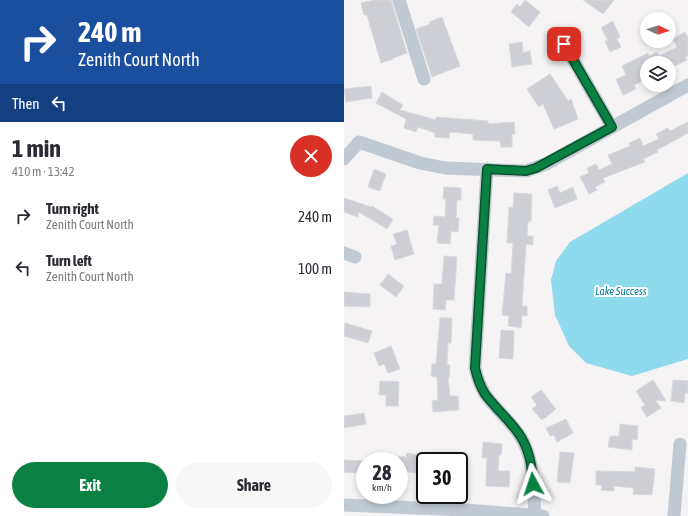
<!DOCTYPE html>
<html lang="en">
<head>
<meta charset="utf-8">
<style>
  :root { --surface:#fff; --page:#f7f7f7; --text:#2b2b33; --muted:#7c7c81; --accent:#0b8043 }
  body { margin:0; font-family:"Asap Condensed",sans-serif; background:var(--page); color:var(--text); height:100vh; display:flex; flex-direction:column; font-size:15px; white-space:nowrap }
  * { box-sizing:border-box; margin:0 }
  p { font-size:13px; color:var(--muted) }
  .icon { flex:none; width:22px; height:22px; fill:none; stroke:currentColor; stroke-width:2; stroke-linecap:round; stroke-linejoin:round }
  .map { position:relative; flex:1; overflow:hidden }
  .details { display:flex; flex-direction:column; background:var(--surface); width:344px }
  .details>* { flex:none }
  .banner { background:#1a4fa0; color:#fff; overflow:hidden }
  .needle { width:26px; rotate:94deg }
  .fabs { position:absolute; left:296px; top:12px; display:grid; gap:8px }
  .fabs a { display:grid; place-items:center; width:36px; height:36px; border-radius:50%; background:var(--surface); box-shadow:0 2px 6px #0003; font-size:20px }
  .speed { position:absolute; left:12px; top:452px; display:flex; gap:8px; font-size:20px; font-weight:700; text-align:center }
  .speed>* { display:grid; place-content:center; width:52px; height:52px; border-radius:50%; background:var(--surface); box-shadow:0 2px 6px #0003; line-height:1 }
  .speed small { font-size:10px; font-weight:400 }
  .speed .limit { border:2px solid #111; border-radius:6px; background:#fff; color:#111 }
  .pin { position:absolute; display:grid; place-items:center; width:34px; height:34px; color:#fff; margin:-17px; border-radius:8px; box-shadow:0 2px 6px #0006 }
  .me { position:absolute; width:44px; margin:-22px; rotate:355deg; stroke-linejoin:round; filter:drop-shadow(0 0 3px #0008) }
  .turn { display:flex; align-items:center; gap:14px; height:84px; padding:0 12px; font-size:18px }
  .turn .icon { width:52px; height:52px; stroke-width:2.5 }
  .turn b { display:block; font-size:28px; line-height:34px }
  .then { display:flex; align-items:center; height:38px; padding:0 12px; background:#0003; gap:8px; font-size:15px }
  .round { display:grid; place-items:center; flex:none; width:42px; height:42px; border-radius:21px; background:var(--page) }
  .overview { display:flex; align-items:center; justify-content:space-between; height:68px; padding:0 12px }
  h1 { font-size:24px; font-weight:700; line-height:30px }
  .cta { display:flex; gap:8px; margin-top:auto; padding:8px 12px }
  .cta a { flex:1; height:46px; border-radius:24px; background:var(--accent); color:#fff; font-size:16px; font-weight:700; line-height:46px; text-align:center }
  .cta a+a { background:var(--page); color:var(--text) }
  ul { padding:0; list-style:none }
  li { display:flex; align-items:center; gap:12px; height:52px; padding:0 12px }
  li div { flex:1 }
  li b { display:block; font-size:15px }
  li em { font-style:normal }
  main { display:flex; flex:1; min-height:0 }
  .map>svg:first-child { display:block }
</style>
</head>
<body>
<main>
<section class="details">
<div class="banner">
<div class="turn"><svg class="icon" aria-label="right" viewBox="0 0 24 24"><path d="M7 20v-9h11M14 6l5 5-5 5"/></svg><div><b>240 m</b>Zenith Court North</div></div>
<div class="then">Then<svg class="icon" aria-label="left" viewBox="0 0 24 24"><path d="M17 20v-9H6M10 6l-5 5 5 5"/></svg></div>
</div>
<div class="overview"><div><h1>1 min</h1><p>410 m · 13:42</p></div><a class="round" style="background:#d93025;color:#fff"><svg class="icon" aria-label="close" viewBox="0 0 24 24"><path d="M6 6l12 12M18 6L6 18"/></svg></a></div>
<ul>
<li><svg class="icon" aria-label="right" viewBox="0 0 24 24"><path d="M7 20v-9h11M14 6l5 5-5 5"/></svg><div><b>Turn right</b><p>Zenith Court North</p></div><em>240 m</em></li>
<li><svg class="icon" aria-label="left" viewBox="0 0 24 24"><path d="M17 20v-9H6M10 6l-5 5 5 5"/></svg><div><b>Turn left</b><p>Zenith Court North</p></div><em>100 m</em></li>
</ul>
<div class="cta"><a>Exit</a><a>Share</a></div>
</section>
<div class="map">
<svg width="344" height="516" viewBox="0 0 344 516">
  <rect width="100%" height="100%" fill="#f5f3f3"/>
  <!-- water -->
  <path fill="#90daee" d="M344,173V359L288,376L242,363L225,346L211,315L207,280L212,261L226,242Z"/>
  <!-- building -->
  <g fill="#cdcfd5" stroke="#d7d9de">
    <path d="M31,0H47L63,53L49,58V59L37,63L23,15H20L17,3Z"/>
    <path d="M181,0L196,12L185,27L167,12L173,4L176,7Z"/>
    <path d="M239,0H270L259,14Z"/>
    <path d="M98,17L116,66L88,77L72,29L86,24L85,22Z"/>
    <path d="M269,21L276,37L273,39L277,47L266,52L261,41H264L258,29V27Z"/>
    <path d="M341,32L344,38V56L341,57L343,60L331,66L329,63H303V79L290,85L292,89L279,95L272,79L282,75L278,66L304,53L305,56L313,52L315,56L333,47L329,39Z"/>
    <path d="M178,42L179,53L186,51L188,64L168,67L165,44Z"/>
    <path d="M206,74L224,101L227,99L234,119L210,129L199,104L195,107L183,89Z"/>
    <path d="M27,86L28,98L2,102L0,89Z"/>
    <path d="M38,92L59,105L56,110L92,120V117L144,121V124L170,122L171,134H168V147H157L156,141L129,140V134L106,132L105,138L91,137V133L74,127L72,132L60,128L62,119L32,103Z"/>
    <path d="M344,122V133L313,150L314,152L299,159L301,162L259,178L261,182L251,187L253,190L245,194L236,177L245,173L243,168L252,164L255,170L268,164L264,155L286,146L285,143L296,138L299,146L315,139L312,134L324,128L326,131Z"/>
    <path d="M30,169L42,174L36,191L24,187Z"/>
    <path d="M213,186L216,193L229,187L233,199L211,208L204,190Z"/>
    <path d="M100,187L117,188V200H113L112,218H115L114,232L107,231L106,244L93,243L95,225H89L90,216L101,217L102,199H99Z"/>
    <path d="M170,193L188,194L187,221H184L183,236H189V245L182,244L178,306H183V316L178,315L177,328L164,326L165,316L158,315L162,273L167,274L169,243H163L165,207L169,208Z"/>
    <path d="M0,198L27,207L28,206L49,219L43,229L15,212L14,217L0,212Z"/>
    <path d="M63,230L70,254L51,260L47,246L53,244L49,234Z"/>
    <path d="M100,256L113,257L110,300H102L101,310L89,309L90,284H98Z"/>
    <path d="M44,274L60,286L52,297L36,285Z"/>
    <path d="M0,292L26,294V307L0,306Z"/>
    <path d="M96,318H108L107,343H104L103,365H106L105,378H104L106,396H114L115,410L89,412L88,401L94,400L93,377L87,376L88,364H92Z"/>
    <path d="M1,323L28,331L24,343L0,336Z"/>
    <path d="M157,330L170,331L169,359L155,358Z"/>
    <path d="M47,346L56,369L44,373L40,364L35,366L30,353Z"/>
    <path d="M309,380L322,401L311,400L317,408L303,417L297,408L301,405L292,391Z"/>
    <path d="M329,380L344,381V393H341L340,403L327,401Z"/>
    <path d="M36,381L55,382L54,406H42V395H35Z"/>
    <path d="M197,390L212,409L198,420L188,409L193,405L187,397Z"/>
    <path d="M20,413L22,424L0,428V416Z"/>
    <path d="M222,419L229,433L213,442L210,435L206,436L202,428Z"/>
    <path d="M276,424L294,426L293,440L288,439V450L264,447L266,436H275Z"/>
    <path d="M139,442L158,444L157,455H155L154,471H166L165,487L142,486L143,458H138Z"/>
    <path d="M216,452L230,453L226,483L213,482Z"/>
    <path d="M63,453L75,455L74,463H80L78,473L55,471V456L62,457Z"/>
    <path d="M0,460L21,461V473L0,472Z"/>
    <path d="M291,467L311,469L308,495L289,494L290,488L270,486V491L257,490L258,485H252V471L291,472Z"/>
  </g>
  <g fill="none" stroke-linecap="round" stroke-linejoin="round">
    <!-- minor -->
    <g stroke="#c1cad2" stroke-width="13">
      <path d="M55,0L80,79"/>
      <path d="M220,44L268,127"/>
      <path d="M0,159L15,142L76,163L101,168L182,171L202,164L344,85"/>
      <path d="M143,169L131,368C133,377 136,386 141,394C151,409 166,420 176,436C191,459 189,489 191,516"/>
      <path d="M0,253L11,257"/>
      <path d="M0,505L121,510L199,516"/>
      <path d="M330,516L336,444"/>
    </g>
  </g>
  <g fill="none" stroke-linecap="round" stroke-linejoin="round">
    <!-- route casing -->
    <g stroke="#07532c" stroke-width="10">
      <path id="route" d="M189,484C188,467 186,452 177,437C167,421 152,409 141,394C136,386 133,377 131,368L143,169L182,171L192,168L268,127L220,44"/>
    </g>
    <!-- route -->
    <use href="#route" stroke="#0b8043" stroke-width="7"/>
  </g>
  <g text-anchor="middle" stroke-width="4" stroke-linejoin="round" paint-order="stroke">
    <!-- water labels -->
    <g font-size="11" font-style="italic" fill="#0c7c9b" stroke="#fff">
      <text x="277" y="295">Lake Success</text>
    </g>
  </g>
</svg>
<div class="fabs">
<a><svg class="needle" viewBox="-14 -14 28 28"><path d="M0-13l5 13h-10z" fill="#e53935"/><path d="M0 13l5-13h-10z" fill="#7c7c81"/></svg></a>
<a><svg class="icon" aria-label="layers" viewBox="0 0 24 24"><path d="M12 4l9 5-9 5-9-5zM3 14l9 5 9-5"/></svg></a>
</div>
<div class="speed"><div>28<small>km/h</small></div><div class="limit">30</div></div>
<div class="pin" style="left:220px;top:44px;background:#d93025"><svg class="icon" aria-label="arrive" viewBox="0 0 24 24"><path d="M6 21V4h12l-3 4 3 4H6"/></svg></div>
<svg class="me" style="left:189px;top:484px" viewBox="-20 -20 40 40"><path d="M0-17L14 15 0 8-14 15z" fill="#0b8043" stroke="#fff" stroke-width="4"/></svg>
</div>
</main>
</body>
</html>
